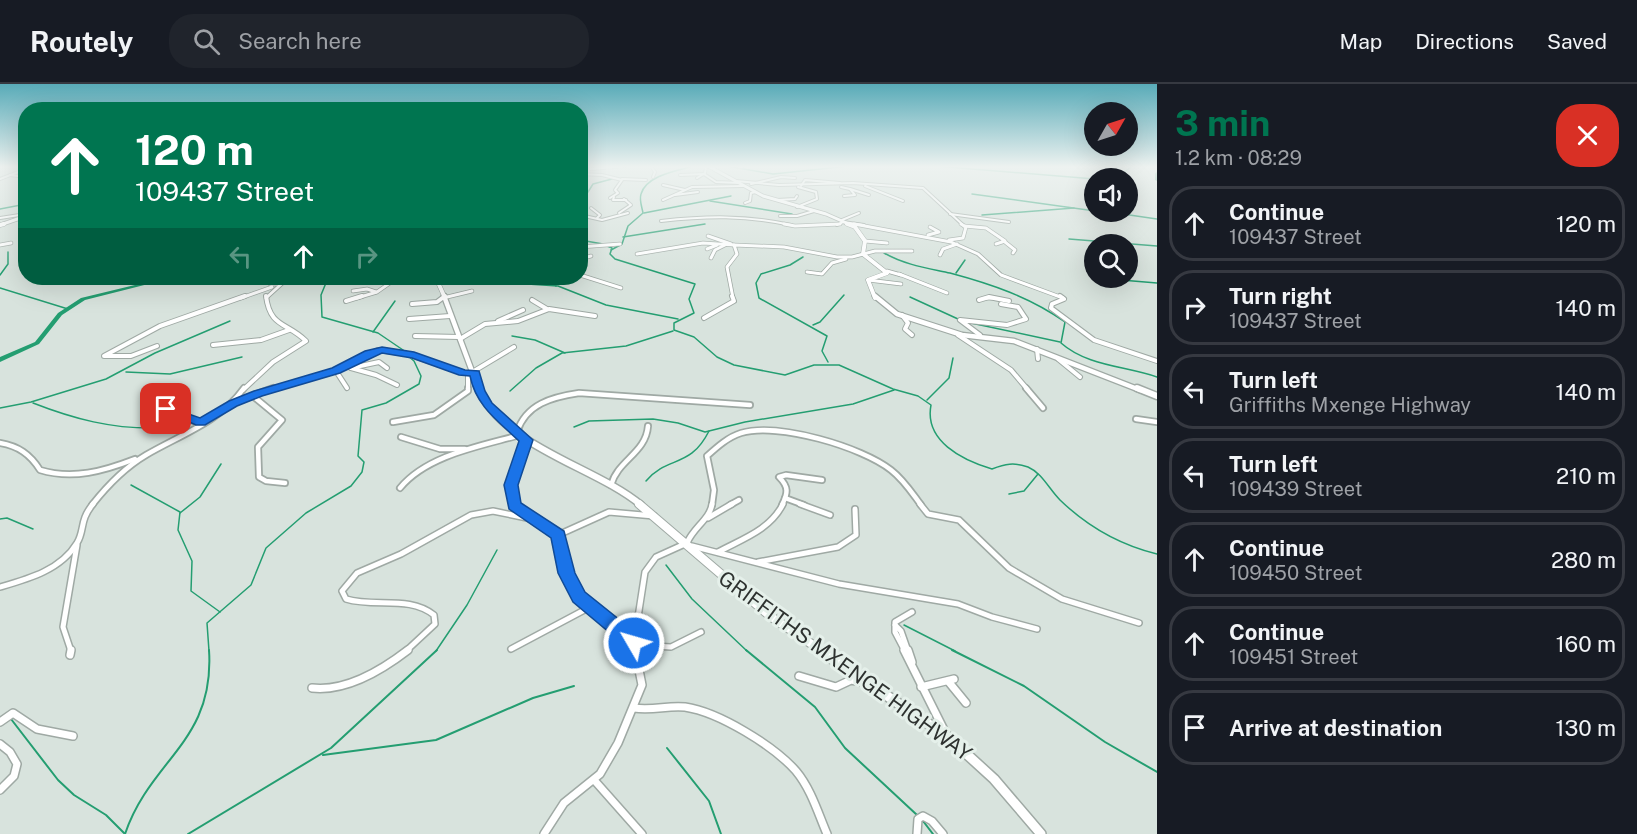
<!DOCTYPE html>
<html lang="en">
<head>
<meta charset="utf-8">
<style>
  :root { --surface:#171b24; --page:#20242c; --text:#f1f3f6; --muted:#9ea1a6; --line:#363941; --accent:#007550 }
  body { margin:0; font-family:"Public Sans",sans-serif; background:var(--page); color:var(--text); height:100vh; display:flex; flex-direction:column; font-size:22px; white-space:nowrap }
  * { box-sizing:border-box; margin:0 }
  p { font-size:20px; color:var(--muted) }
  .icon { flex:none; width:33px; height:33px; fill:none; stroke:currentColor; stroke-width:2; stroke-linecap:round; stroke-linejoin:round }
  .map { position:relative; flex:1; overflow:hidden }
  .drawer { display:flex; flex-direction:column; background:var(--surface); width:480px }
  .drawer>* { flex:none }
  .guide { position:absolute; left:18px; top:18px; width:570px; height:183px; border-radius:24px; box-shadow:0 6px 24px #0002; background:#007550; color:#fff; overflow:hidden }
  .needle { width:39px; rotate:51deg }
  .buttons { position:absolute; left:1084px; top:18px; display:grid; gap:12px }
  .buttons a { display:grid; place-items:center; width:54px; height:54px; border-radius:50%; background:var(--surface); box-shadow:0 6px 24px #0002; font-size:30px }
  .pin { position:absolute; display:grid; place-items:center; width:51px; height:51px; color:#fff; margin:-26px; border-radius:12px; box-shadow:0 3px 9px #0006 }
  .me { position:absolute; width:66px; margin:-33px; rotate:308deg; stroke-linejoin:round; filter:drop-shadow(0 0 4px #0008) }
  .turn { display:flex; align-items:center; gap:21px; height:126px; padding:0 18px; font-size:27px }
  .turn .icon { width:78px; height:78px; stroke-width:2.5 }
  .turn b { display:block; font-size:42px; line-height:51px }
  .lanes { display:flex; align-items:center; height:57px; padding:0 18px; background:#0003; justify-content:center; gap:30px; direction:ltr }
  .lanes .off { opacity:.35 }
  .round { display:grid; place-items:center; flex:none; width:63px; height:63px; border-radius:24px; background:var(--page) }
  .summary { display:flex; align-items:center; justify-content:space-between; height:102px; padding:0 18px }
  h1 { font-size:36px; font-weight:700; line-height:45px; color:var(--accent) }
  ul { padding:0; list-style:none }
  li { display:flex; align-items:center; gap:18px; height:75px; margin:0 12px 9px; padding:0 6px; border:3px solid var(--line); border-radius:24px }
  li div { flex:1 }
  li b { display:block; font-size:22px }
  li em { font-style:normal }
  header { display:flex; align-items:center; gap:36px; box-sizing:border-box; height:84px; padding:0 30px; background:var(--surface); border-bottom:2px solid var(--line) }
  header strong { font-size:28px }
  nav { display:flex; gap:33px; margin-inline-start:auto; font-size:21px }
  .search { width:420px; height:54px; background:var(--page); display:flex; align-items:center; gap:15px; box-sizing:border-box; padding:0 21px; border-radius:24px; color:var(--muted); font-size:22px }
  main { display:flex; flex:1; min-height:0 }
  .map>svg:first-child { display:block }
</style>
</head>
<body>
<header>
<strong>Routely</strong>
<div class="search"><svg class="icon" aria-label="search" viewBox="0 0 24 24"><circle cx="10" cy="10" r="6"/><path d="M15 15l6 6"/></svg>Search here</div>
<nav><a>Map</a><a>Directions</a><a>Saved</a></nav>
</header>
<main>
<div class="map">
<svg width="1157" height="750" viewBox="0 0 1157 750">
  <rect width="100%" height="100%" fill="#d8e3dd"/>
  <g fill="none" stroke-linecap="round" stroke-linejoin="round">
    <!-- stream-far1 -->
    <g stroke="#249e71" stroke-width="1.5">
      <path d="M727,82L773,90L849,82"/>
      <path d="M935,82L1095,95"/>
      <path d="M1117,94L1132,82"/>
      <path d="M580,110L588,108L593,100L612,95"/>
      <path d="M972,110L1095,127"/>
      <path d="M23,113V119"/>
      <path d="M710,117L792,130"/>
      <path d="M0,125L26,120"/>
      <path d="M1109,128L1157,135"/>
      <path d="M644,129L731,112"/>
      <path d="M982,131L1074,124"/>
      <path d="M623,153L705,140"/>
      <path d="M1069,155L1157,162"/>
      <path d="M580,156L603,160"/>
      <path d="M607,162L612,164L610,170L615,175L695,200L689,215L694,229L674,239V246L694,253L717,273L734,281L785,291L814,281H839L893,305L918,312L931,321C924,357 962,376 992,385C1005,380 1014,378 1028,383C1042,389 1049,405 1060,416C1088,443 1120,461 1157,470"/>
      <path d="M611,166L622,160L628,142L643,129C642,123 639,116 641,110C646,92 675,87 690,83"/>
      <path d="M884,169C905,181 927,184 950,189C991,200 1030,213 1065,238L1061,259C1087,282 1125,282 1157,293"/>
      <path d="M803,173L790,181L761,190L756,199L759,214L827,252L822,267L828,278"/>
      <path d="M956,189L965,176"/>
      <path d="M0,191L8,180V168"/>
      <path d="M142,194L147,199"/>
      <path d="M328,194L321,211L322,233L378,249L406,268"/>
      <path d="M549,194L556,202"/>
      <path d="M1109,195L1157,199"/>
      <path d="M498,198L558,202L606,221L678,235"/>
      <path d="M0,204L68,225"/>
      <path d="M910,213L958,235"/>
      <path d="M971,239L1060,258"/>
      <path d="M813,241L820,238L844,211"/>
      <path d="M373,248L395,217"/>
      <path d="M512,252L535,256L565,269"/>
      <path d="M126,288L170,290L242,273"/>
      <path d="M510,307L536,284L562,269L626,262L673,247"/>
      <path d="M927,316L949,294L953,274"/>
      <path d="M33,319C74,335 112,345 157,344"/>
      <path d="M0,324L31,318L106,295L155,269L230,237"/>
      <path d="M574,343L589,337L653,335L678,339L705,348L745,338L853,320L894,306"/>
      <path d="M646,397C668,371 690,385 709,347"/>
      <path d="M131,401L180,428L178,446L192,477L191,507L220,528"/>
      <path d="M1009,410L1024,407L1038,390"/>
      <path d="M180,429L200,413L221,380"/>
      <path d="M0,435L7,434L33,445"/>
      <path d="M666,481L692,515L747,567"/>
      <path d="M904,541L955,567"/>
      <path d="M209,567L207,539L251,501L266,464L306,429L351,402L362,388L364,378L358,372L362,326L386,319L419,300L421,292L414,277L408,272"/>
      <path d="M436,567L467,521L497,466"/>
    </g>
    <!-- stream -->
    <g stroke="#249e71" stroke-width="2">
      <path d="M746,566L815,623L845,664L917,731"/>
      <path d="M952,566L1024,602L1105,658L1157,688"/>
      <path d="M11,635L58,696L74,711L106,731L125,750"/>
      <path d="M667,664L709,717L721,750"/>
      <path d="M323,671L436,656L533,614L574,602"/>
      <path d="M923,737L933,750"/>
      <path d="M125,750C151,674 215,658 209,566"/>
      <path d="M188,750L331,664L437,566"/>
    </g>
    <!-- river -->
    <g fill="#249e71" fill-rule="evenodd">
      <path d="M1157,88V97L1155,96V89Z"/>
      <path d="M164,194H172L85,216L62,231L39,260L0,278V273L35,258L58,229L81,214Z"/>
    </g>
    <!-- street-far5 casing -->
    <g stroke="#9fa9a4" stroke-width="4">
      <g id="street-far5">
        <path d="M651,82L655,88L653,93"/>
        <path d="M739,83L743,82"/>
        <path d="M580,86L625,82"/>
        <path d="M580,90L602,91L622,96L615,106L618,109L610,114"/>
        <path d="M10,91L26,93"/>
        <path d="M680,91L704,90L716,98L740,99"/>
        <path d="M697,94L705,89L706,82"/>
        <path d="M0,95L26,85"/>
        <path d="M622,95L646,96"/>
        <path d="M736,97L779,101L853,99L923,104L963,141"/>
        <path d="M751,100L781,93L795,94"/>
        <path d="M663,101L685,106"/>
        <path d="M801,102L805,96L840,99"/>
        <path d="M865,102L903,117"/>
        <path d="M841,103L850,105L855,111L844,112"/>
        <path d="M850,105L869,111"/>
        <path d="M675,111L698,108"/>
        <path d="M614,113L613,116H626"/>
        <path d="M663,116L692,103L744,102"/>
        <path d="M777,116L795,115L797,112"/>
        <path d="M745,119L750,117L751,109L756,108"/>
        <path d="M797,123L817,115L816,108L798,103"/>
        <path d="M591,124L600,131L597,134"/>
        <path d="M619,129L631,121L624,115"/>
        <path d="M950,130L1009,138"/>
        <path d="M580,131L602,136L628,129"/>
        <path d="M780,132H797L814,127"/>
        <path d="M0,134L26,130"/>
        <path d="M842,136L859,129"/>
        <path d="M661,137C706,132 746,131 791,141"/>
        <path d="M837,141L843,138L864,141"/>
      </g>
    </g>
    <!-- street-far4 casing -->
    <g stroke="#9fa9a4" stroke-width="4.5">
      <g id="street-far4">
        <path d="M784,140L795,142L840,140"/>
        <path d="M854,140L951,158L978,170L1001,191L1063,214"/>
        <path d="M964,142L986,144L1005,157L996,160"/>
        <path d="M928,151L939,148L930,143"/>
        <path d="M708,152L731,160"/>
        <path d="M949,156L963,154L966,143L961,140"/>
        <path d="M865,157L887,159"/>
        <path d="M1005,158L1015,166L1013,169"/>
        <path d="M0,161L11,159"/>
        <path d="M580,163L620,160"/>
        <path d="M707,165L717,161"/>
        <path d="M637,170L703,159L734,161"/>
        <path d="M940,171L943,165L957,160"/>
        <path d="M711,174L715,166L725,161"/>
        <path d="M580,175L591,172"/>
        <path d="M887,187L901,191"/>
        <path d="M807,188L822,190L832,179L846,175"/>
        <path d="M899,190L947,209"/>
        <path d="M580,191L621,204"/>
        <path d="M273,194L270,200H277"/>
        <path d="M868,196L901,200"/>
        <path d="M353,207L367,205L376,208"/>
        <path d="M241,214L272,203"/>
        <path d="M266,214L288,194"/>
        <path d="M357,214L377,208L397,194"/>
        <path d="M443,214L472,207"/>
        <path d="M733,214L727,183L737,170L734,161L784,163L837,173H852L875,167H912"/>
        <path d="M986,214H993"/>
      </g>
    </g>
    <!-- street-far3 casing -->
    <g stroke="#9fa9a4" stroke-width="6">
      <g id="street-far3">
        <path d="M1060,212L1064,215L1052,220L1051,224L1094,256L1157,277"/>
        <path d="M532,216L547,225"/>
        <path d="M979,216L989,213L1009,217"/>
        <path d="M346,217L362,212"/>
        <path d="M412,220L437,218L445,212"/>
        <path d="M902,231L908,239L905,245L912,251"/>
        <path d="M704,234L734,217L732,212"/>
        <path d="M409,235L450,232"/>
        <path d="M498,237L523,226"/>
        <path d="M958,251L1011,286L1028,306"/>
        <path d="M980,251L960,236L1007,241L1026,235L1018,223L1001,220"/>
        <path d="M415,252L459,253"/>
        <path d="M460,255L485,240L518,237L549,225L595,232"/>
        <path d="M213,261L261,256L289,246"/>
        <path d="M157,262L131,272H104L160,242L245,212"/>
        <path d="M1037,265L1038,275"/>
        <path d="M1058,275L1080,293"/>
        <path d="M351,284L376,291L397,301"/>
        <path d="M351,284L379,278L387,284"/>
        <path d="M336,287L347,304"/>
        <path d="M474,287L514,263"/>
        <path d="M468,289V306"/>
        <path d="M243,306L273,278L306,257C287,238 270,244 266,212"/>
        <path d="M268,306L336,287L378,266L407,270L463,289H475"/>
      </g>
    </g>
    <!-- street-far2 casing -->
    <g stroke="#9fa9a4" stroke-width="8">
      <g id="street-far2">
        <path d="M1026,304L1043,324"/>
        <path d="M171,308L154,316L153,321L199,339L206,336"/>
        <path d="M253,312L282,336L258,363L259,393L266,397L285,399"/>
        <path d="M233,319L273,304"/>
        <path d="M1136,335L1157,338"/>
        <path d="M393,338L434,331L468,307V304"/>
        <path d="M517,348C526,320 552,313 579,309L750,321"/>
        <path d="M401,353L440,365H465"/>
        <path d="M0,359C18,362 30,370 40,386C73,396 104,387 135,375"/>
        <path d="M611,401C618,376 646,369 648,342"/>
        <path d="M400,404C427,371 481,362 520,351"/>
        <path d="M785,414L804,421"/>
        <path d="M92,421C107,402 124,384 146,371C180,351 220,338 244,304"/>
        <path d="M515,421C503,404 520,373 526,356"/>
        <path d="M712,421L714,406L707,372C717,363 728,353 741,349C778,338 862,363 891,386C904,396 912,409 921,421"/>
        <path d="M730,421L739,416"/>
        <path d="M782,421C788,409 789,403 779,393L786,391L822,396"/>
      </g>
    </g>
    <!-- street-far1 casing -->
    <g stroke="#9fa9a4" stroke-width="8">
      <g id="street-far1">
        <path d="M514,420L558,451"/>
        <path d="M800,420L830,431"/>
        <path d="M920,420L928,430L959,436L1009,484L1062,515L1139,539"/>
        <path d="M708,434L732,420"/>
        <path d="M558,451L609,428L654,432"/>
        <path d="M558,451L567,488L579,513L634,559L636,567"/>
        <path d="M692,462L839,500L958,520L992,533L1037,545"/>
        <path d="M718,468C742,455 770,446 783,420"/>
        <path d="M758,478L838,463L856,451L855,425"/>
        <path d="M0,503C28,495 61,486 77,459C85,446 79,437 93,420"/>
        <path d="M895,541L901,547L908,567"/>
        <path d="M634,559L645,488L656,473L687,459C693,444 710,435 712,420"/>
        <path d="M635,561L671,563L701,548"/>
        <path d="M511,565L590,523"/>
        <path d="M71,567L63,543L77,461"/>
        <path d="M406,567L435,540L434,531C409,511 375,524 346,515L342,507L357,489L401,470L471,431L493,427L532,435"/>
        <path d="M905,567L895,548V538L912,528"/>
      </g>
    </g>
    <!-- street casing -->
    <g stroke="#9fa9a4" stroke-width="10">
      <g id="street">
        <path d="M904,566L945,648"/>
        <path d="M908,566L912,578"/>
        <path d="M70,571L71,566"/>
        <path d="M799,592L836,603L851,596L862,598"/>
        <path d="M948,597L966,619"/>
        <path d="M921,603L954,595"/>
        <path d="M312,604C347,608 382,586 408,566"/>
        <path d="M634,624C653,627 668,621 685,623C719,628 774,662 796,687C811,705 818,729 827,750"/>
        <path d="M0,638L13,629L37,645L73,652"/>
        <path d="M0,660L10,668L17,680L14,692L0,706"/>
        <path d="M595,697L642,750"/>
        <path d="M544,750L564,719L600,690L618,659L642,601L635,566"/>
        <path d="M917,750L918,735L923,732L932,737L943,750"/>
      </g>
    </g>
    <!-- secondary-far5 casing -->
    <g stroke="#9fa9a4" stroke-width="4.5">
      <g id="secondary-far5">
        <path d="M708,82L763,112L826,130L851,141"/>
        <path d="M0,141L26,132"/>
      </g>
    </g>
    <!-- secondary-far4 casing -->
    <g stroke="#9fa9a4" stroke-width="5">
      <g id="secondary-far4">
        <path d="M847,140L855,143L865,157L863,170L887,189L868,196L875,214"/>
        <path d="M0,141L4,140"/>
        <path d="M436,194L445,214"/>
      </g>
    </g>
    <!-- secondary-far3 casing -->
    <g stroke="#9fa9a4" stroke-width="7">
      <g id="secondary-far3">
        <path d="M444,212L479,306"/>
        <path d="M875,212L897,230L962,251L1014,257L1140,306"/>
      </g>
    </g>
    <!-- secondary-far2 casing -->
    <g stroke="#9fa9a4" stroke-width="9">
      <g id="secondary-far2">
        <path d="M478,304C503,363 596,383 641,421"/>
        <path d="M1137,304L1157,312"/>
      </g>
    </g>
    <!-- secondary-far1 casing -->
    <g stroke="#9fa9a4" stroke-width="10">
      <path id="secondary-far1" d="M639,420L770,532L822,567"/>
    </g>
    <!-- secondary casing -->
    <g stroke="#9fa9a4" stroke-width="12">
      <path id="secondary" d="M819,566L948,653L994,695L1041,750"/>
    </g>
    <!-- street-far5 -->
    <use href="#street-far5" stroke="#fff" stroke-width="2"/>
    <!-- street-far4 -->
    <use href="#street-far4" stroke="#fff" stroke-width="3"/>
    <!-- street-far3 -->
    <use href="#street-far3" stroke="#fff" stroke-width="4"/>
    <!-- street-far2 -->
    <use href="#street-far2" stroke="#fff" stroke-width="4.5"/>
    <!-- street-far1 -->
    <use href="#street-far1" stroke="#fff" stroke-width="5"/>
    <!-- street -->
    <use href="#street" stroke="#fff" stroke-width="7"/>
    <!-- secondary-far5 -->
    <use href="#secondary-far5" stroke="#fff" stroke-width="3"/>
    <!-- secondary-far4 -->
    <use href="#secondary-far4" stroke="#fff" stroke-width="4"/>
    <!-- secondary-far3 -->
    <use href="#secondary-far3" stroke="#fff" stroke-width="4.5"/>
    <!-- secondary-far2 -->
    <use href="#secondary-far2" stroke="#fff" stroke-width="6"/>
    <!-- secondary-far1 -->
    <use href="#secondary-far1" stroke="#fff" stroke-width="8"/>
    <!-- secondary -->
    <use href="#secondary" stroke="#fff" stroke-width="9"/>
  </g>
  <!-- sky -->
  <linearGradient id="sky" x2="0" y2="1"><stop stop-color="#59abb8"/><stop offset="0.44" stop-color="#edf2f0"/><stop offset="1" stop-color="#edf2f0" stop-opacity="0"/></linearGradient>
  <rect width="1157" height="188" fill="url(#sky)"/>
  <!-- route -->
  <path fill="#1a73e8" stroke="#114b97" stroke-width="1.5" d="M382,263L414,268L465,286L479,287L485,307L492,319L533,356L518,401L521,419L564,447L575,489L585,508L641,553L643,559L641,564L634,567L628,564L573,518L558,489L551,454L509,425L504,401L519,357C498,337 476,322 470,292L459,291L412,274L382,269L340,289L262,312L237,322L205,341H196L160,325L166,322L200,334L229,317L254,307L332,284L365,267Z"/>
  <g text-anchor="middle" stroke-width="6" stroke-linejoin="round" paint-order="stroke">
    <!-- near-street labels -->
    <g font-size="21" fill="#2e3230" stroke="#e5f0ea">
      <text transform="translate(845 582) rotate(36)" y="7">GRIFFITHS MXENGE HIGHWAY</text>
    </g>
  </g>
</svg>
<div class="buttons">
<a><svg class="needle" viewBox="-14 -14 28 28"><path d="M0-13l5 13h-10z" fill="#e53935"/><path d="M0 13l5-13h-10z" fill="#9ea1a6"/></svg></a>
<a><svg class="icon" aria-label="sound" viewBox="0 0 24 24"><path d="M4 9h4l5-4v14l-5-4H4zM17 9q2 3 0 6"/></svg></a>
<a><svg class="icon" aria-label="search" viewBox="0 0 24 24"><circle cx="10" cy="10" r="6"/><path d="M15 15l6 6"/></svg></a>
</div>
<div class="pin" style="left:166px;top:325px;background:#d93025"><svg class="icon" aria-label="arrive" viewBox="0 0 24 24"><path d="M6 21V4h12l-3 4 3 4H6"/></svg></div>
<svg class="me" style="left:634px;top:559px" viewBox="-20 -20 40 40"><circle r="17" fill="#1a73e8" stroke="#fff" stroke-width="3"/><path d="M0-11L8 9 0 5-8 9z" fill="#fff"/></svg>
<div class="guide">
<div class="turn"><svg class="icon" aria-label="ahead" viewBox="0 0 24 24"><path d="M12 20V5M6 11l6-6 6 6"/></svg><div><b>120 m</b>109437 Street</div></div>
<div class="lanes"><svg class="icon off" aria-label="left" viewBox="0 0 24 24"><path d="M17 20v-9H6M10 6l-5 5 5 5"/></svg><svg class="icon" aria-label="ahead" viewBox="0 0 24 24"><path d="M12 20V5M6 11l6-6 6 6"/></svg><svg class="icon off" aria-label="right" viewBox="0 0 24 24"><path d="M7 20v-9h11M14 6l5 5-5 5"/></svg></div>
</div>
</div>
<section class="drawer">
<div class="summary"><div><h1>3 min</h1><p>1.2 km · 08:29</p></div><a class="round" style="background:#d93025;color:#fff"><svg class="icon" aria-label="close" viewBox="0 0 24 24"><path d="M6 6l12 12M18 6L6 18"/></svg></a></div>
<ul>
<li><svg class="icon" aria-label="ahead" viewBox="0 0 24 24"><path d="M12 20V5M6 11l6-6 6 6"/></svg><div><b>Continue</b><p>109437 Street</p></div><em>120 m</em></li>
<li><svg class="icon" aria-label="right" viewBox="0 0 24 24"><path d="M7 20v-9h11M14 6l5 5-5 5"/></svg><div><b>Turn right</b><p>109437 Street</p></div><em>140 m</em></li>
<li><svg class="icon" aria-label="left" viewBox="0 0 24 24"><path d="M17 20v-9H6M10 6l-5 5 5 5"/></svg><div><b>Turn left</b><p>Griffiths Mxenge Highway</p></div><em>140 m</em></li>
<li><svg class="icon" aria-label="left" viewBox="0 0 24 24"><path d="M17 20v-9H6M10 6l-5 5 5 5"/></svg><div><b>Turn left</b><p>109439 Street</p></div><em>210 m</em></li>
<li><svg class="icon" aria-label="ahead" viewBox="0 0 24 24"><path d="M12 20V5M6 11l6-6 6 6"/></svg><div><b>Continue</b><p>109450 Street</p></div><em>280 m</em></li>
<li><svg class="icon" aria-label="ahead" viewBox="0 0 24 24"><path d="M12 20V5M6 11l6-6 6 6"/></svg><div><b>Continue</b><p>109451 Street</p></div><em>160 m</em></li>
<li><svg class="icon" aria-label="arrive" viewBox="0 0 24 24"><path d="M6 21V4h12l-3 4 3 4H6"/></svg><div><b>Arrive at destination</b></div><em>130 m</em></li>
</ul>
</section>
</main>
</body>
</html>
